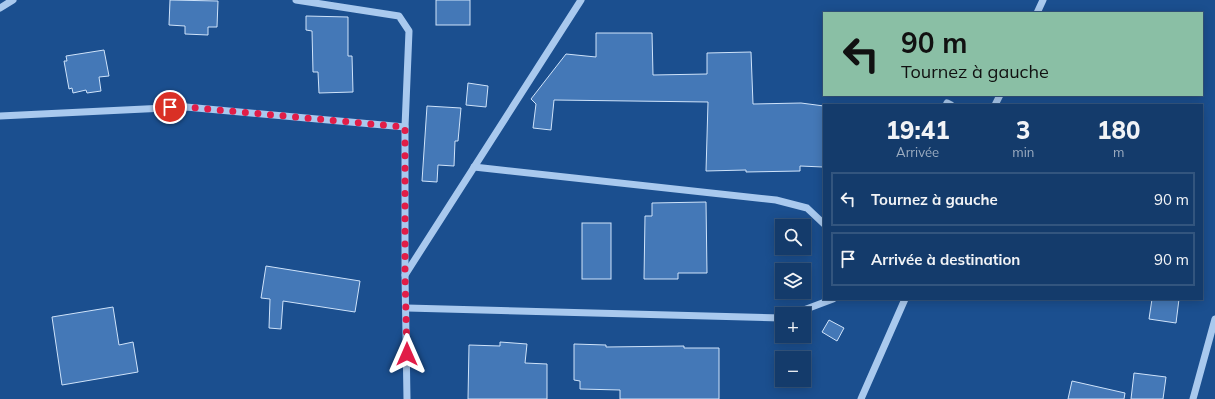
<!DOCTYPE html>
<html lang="fr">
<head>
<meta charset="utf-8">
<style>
  :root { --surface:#143b6b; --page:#1d4271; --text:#f1f3f6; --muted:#9dadc1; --line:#33557e }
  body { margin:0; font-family:Mulish,sans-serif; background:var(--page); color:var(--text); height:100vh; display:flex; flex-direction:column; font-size:15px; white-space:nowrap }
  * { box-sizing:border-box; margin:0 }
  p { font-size:13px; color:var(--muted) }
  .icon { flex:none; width:22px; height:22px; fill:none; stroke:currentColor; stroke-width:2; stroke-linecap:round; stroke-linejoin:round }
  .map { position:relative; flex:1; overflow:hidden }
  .details { position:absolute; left:823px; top:104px; width:380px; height:196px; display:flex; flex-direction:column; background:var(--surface); border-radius:0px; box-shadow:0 2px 10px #0003,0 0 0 1px var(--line) }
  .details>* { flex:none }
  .banner { position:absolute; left:823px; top:12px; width:380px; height:84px; border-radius:0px; box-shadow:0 2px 10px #0003,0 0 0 1px var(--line); background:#8abfa5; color:#111; overflow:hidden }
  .controls { position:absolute; left:775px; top:219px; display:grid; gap:8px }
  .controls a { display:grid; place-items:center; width:36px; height:36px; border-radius:0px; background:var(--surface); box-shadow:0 2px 10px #0003,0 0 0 1px var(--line); font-size:20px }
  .pin { position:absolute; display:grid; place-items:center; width:34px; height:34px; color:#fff; margin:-17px; border:2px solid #fff; border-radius:50%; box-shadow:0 1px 4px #0007 }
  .me { position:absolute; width:44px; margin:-22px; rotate:0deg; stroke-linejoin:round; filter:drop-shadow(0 0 3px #0008) }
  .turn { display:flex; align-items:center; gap:14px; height:84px; padding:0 12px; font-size:18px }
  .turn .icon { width:52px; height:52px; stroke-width:2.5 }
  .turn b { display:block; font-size:28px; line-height:34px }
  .eta { display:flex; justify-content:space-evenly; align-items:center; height:68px; text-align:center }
  .eta b { font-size:24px; font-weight:800; line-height:28px }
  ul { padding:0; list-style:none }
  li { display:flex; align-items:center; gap:12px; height:54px; margin:0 8px 6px; padding:0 4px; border:2px solid var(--line); border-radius:0px }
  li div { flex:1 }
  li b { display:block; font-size:15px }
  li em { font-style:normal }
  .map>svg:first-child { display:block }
</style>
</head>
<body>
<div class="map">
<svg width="1215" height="399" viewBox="0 0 1215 399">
  <rect width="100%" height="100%" fill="#1b4f8f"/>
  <!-- building -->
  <g fill="#4478b7" stroke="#cfe3fa">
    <path d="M170,0L218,1L217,27H208V35L185,34V26L169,25Z"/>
    <rect x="436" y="0" width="34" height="25"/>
    <path d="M306,16L348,17V56H352L353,92L319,93L318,72H313L312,31L306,30Z"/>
    <path d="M596,33H652L653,75L707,74V53L751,52L753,104L801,103L824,106L823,167L800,166V171L746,172V170L706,171L708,102L554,100L551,130L533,128L536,104L531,99L566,54L596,57Z"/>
    <path d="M104,50L109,76L99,77L101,91L87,93L86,90L73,93L72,88L69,89L64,61H67L66,56Z"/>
    <path d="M468,83L488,86L486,107L466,105Z"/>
    <path d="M427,106L461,108L458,141H455L454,166L438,165L437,182L422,181Z"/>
    <path d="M706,202L707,273H678V279H644L645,216H652V203Z"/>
    <rect x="582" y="223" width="29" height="56"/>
    <path d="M266,266L360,281L355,312L283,301L281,329L269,328L270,299L261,298Z"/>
    <path d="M1152,299H1179L1176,323L1149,319Z"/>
    <path d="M113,307L119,345L133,342L138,372L62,385L52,317Z"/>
    <path d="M829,320L844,328L837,341L822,332Z"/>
    <path d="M500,342L527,344L525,363L547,364V399H468L469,345L500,346Z"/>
    <path d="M574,344L606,345V347L684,346V348H719V399H620V390L580,389V381L574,380Z"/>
    <path d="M1134,373L1166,377L1163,399H1131Z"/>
    <path d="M1072,381L1125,393L1124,399H1068Z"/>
  </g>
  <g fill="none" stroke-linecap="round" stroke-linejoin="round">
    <!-- minor -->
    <g stroke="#a9c9ee" stroke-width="7">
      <path d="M296,0L399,16L409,31L405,127V275"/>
      <path d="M0,8L13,0"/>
      <path d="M1037,13L1043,0"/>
      <path d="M946,105L947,103L951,105"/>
      <path d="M995,105L1000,95"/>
      <path d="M0,116L186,107L405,127"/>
      <path d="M474,167L776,200L807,208L824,224"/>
      <path d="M407,308L782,318"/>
      <path d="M793,314L833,299"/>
      <path d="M407,399L405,275L581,0"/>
      <path d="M861,399L905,299"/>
      <path d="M1193,399L1215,319"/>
    </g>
  </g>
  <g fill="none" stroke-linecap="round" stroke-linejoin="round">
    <!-- route -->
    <path stroke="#e11d48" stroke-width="7" stroke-dasharray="0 12.6" d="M170,107H186L405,127V275L407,354"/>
  </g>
</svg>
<div class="controls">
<a><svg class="icon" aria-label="search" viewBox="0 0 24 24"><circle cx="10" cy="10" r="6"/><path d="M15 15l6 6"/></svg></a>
<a><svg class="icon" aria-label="layers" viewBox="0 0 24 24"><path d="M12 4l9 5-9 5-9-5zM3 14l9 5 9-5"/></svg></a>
<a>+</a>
<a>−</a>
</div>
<div class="pin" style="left:170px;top:107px;background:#d93025"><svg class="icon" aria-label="arrive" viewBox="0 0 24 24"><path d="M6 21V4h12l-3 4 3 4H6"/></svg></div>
<svg class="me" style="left:407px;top:354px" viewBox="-20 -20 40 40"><path d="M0-17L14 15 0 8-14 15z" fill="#e11d48" stroke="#fff" stroke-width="4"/></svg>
<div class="banner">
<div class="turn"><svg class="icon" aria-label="left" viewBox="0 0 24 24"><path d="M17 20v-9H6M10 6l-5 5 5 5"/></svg><div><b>90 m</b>Tournez à gauche</div></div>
</div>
<section class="details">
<div class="eta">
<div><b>19:41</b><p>Arrivée</p></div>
<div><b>3</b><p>min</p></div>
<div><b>180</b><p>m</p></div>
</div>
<ul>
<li><svg class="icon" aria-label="left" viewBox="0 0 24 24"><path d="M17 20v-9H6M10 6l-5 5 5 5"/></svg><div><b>Tournez à gauche</b></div><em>90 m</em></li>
<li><svg class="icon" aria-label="arrive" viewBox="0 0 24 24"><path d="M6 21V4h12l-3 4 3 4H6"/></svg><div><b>Arrivée à destination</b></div><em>90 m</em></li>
</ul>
</section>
</div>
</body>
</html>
